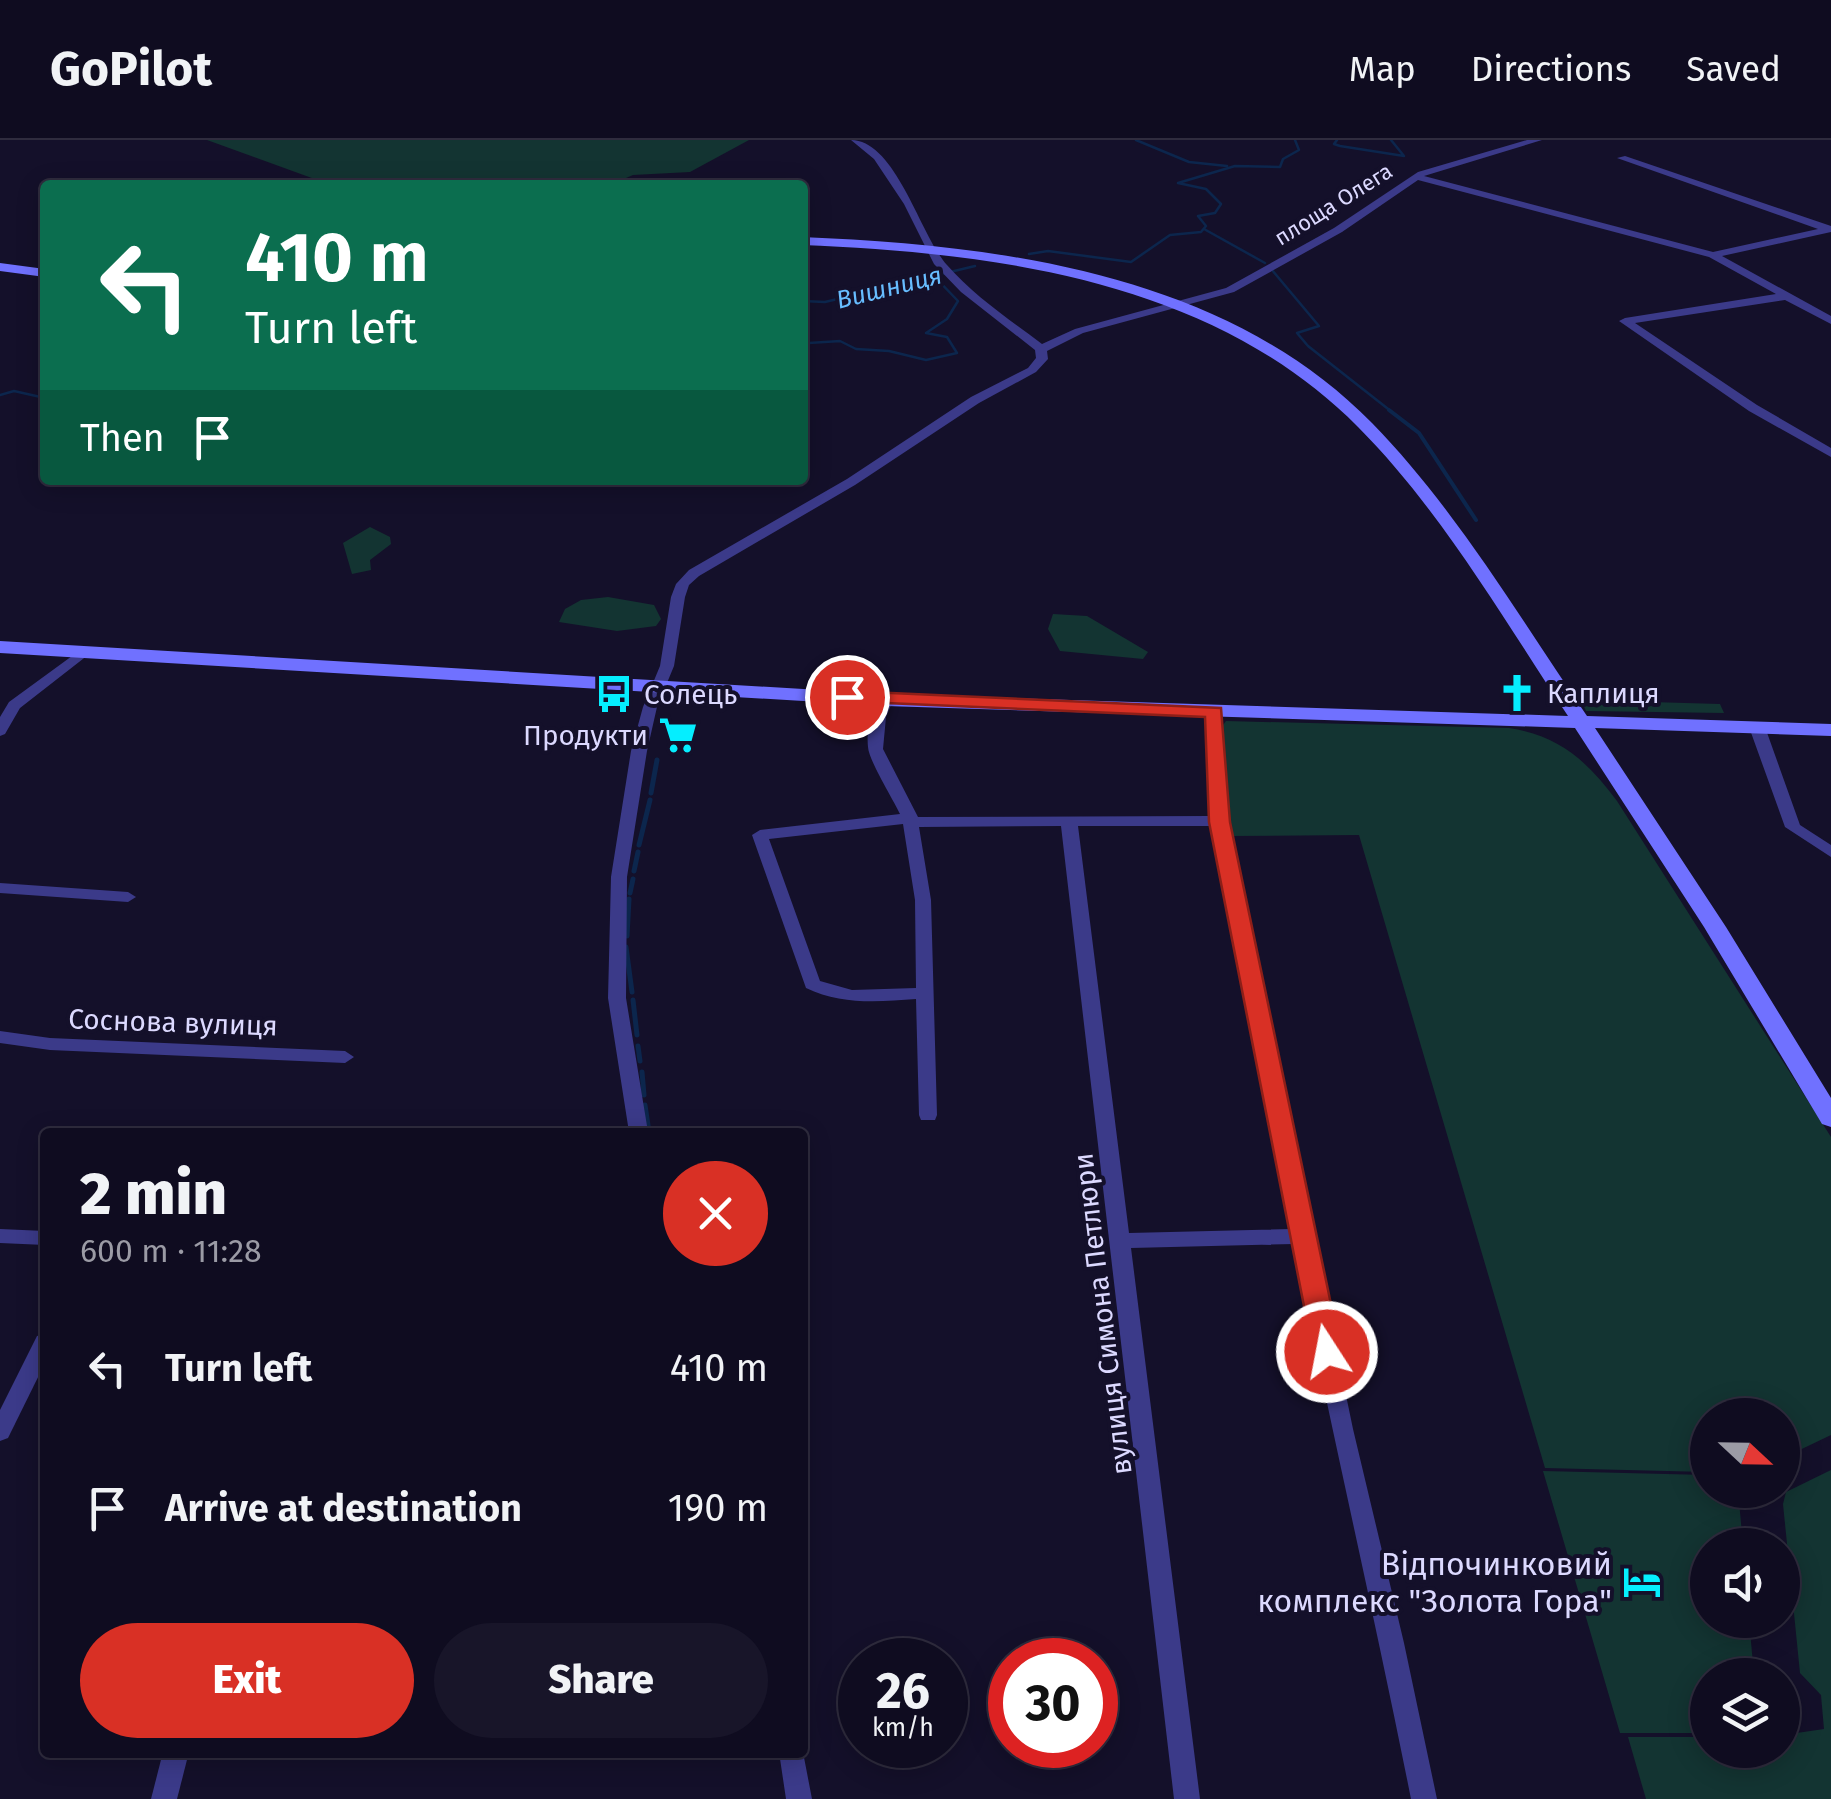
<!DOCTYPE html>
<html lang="en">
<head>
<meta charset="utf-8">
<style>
  :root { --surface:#0f0c20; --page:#181529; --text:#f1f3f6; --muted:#9b9ba5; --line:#2f2c3e; --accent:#d93025 }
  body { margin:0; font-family:"Fira Sans",sans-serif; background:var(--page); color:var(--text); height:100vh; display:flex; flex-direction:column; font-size:38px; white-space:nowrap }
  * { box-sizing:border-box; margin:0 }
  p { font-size:32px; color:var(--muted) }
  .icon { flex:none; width:55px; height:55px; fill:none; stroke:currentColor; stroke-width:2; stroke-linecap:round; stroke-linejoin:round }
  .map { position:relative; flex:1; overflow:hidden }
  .side { position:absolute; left:40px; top:988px; width:768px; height:630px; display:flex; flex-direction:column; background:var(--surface); border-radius:10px; box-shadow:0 5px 25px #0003,0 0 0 2px var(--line) }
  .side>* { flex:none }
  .guide { position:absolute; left:40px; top:40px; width:768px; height:305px; border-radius:10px; box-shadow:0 5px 25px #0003,0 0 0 2px var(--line); background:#0b6e4f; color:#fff; overflow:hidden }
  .needle { width:65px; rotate:112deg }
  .fabs { position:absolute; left:1690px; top:1258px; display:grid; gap:20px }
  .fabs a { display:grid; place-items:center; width:110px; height:110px; border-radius:50%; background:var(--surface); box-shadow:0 5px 25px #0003,0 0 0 2px var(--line); font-size:50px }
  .speed { position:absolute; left:838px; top:1498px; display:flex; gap:20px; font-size:50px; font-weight:700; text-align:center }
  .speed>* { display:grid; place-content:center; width:130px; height:130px; border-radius:50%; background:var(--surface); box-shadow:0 5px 25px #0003,0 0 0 2px var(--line); line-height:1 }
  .speed small { font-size:25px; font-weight:400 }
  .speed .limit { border:15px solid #d22; background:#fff; color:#111 }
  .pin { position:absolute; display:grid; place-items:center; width:85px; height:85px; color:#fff; margin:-42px; border:5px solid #fff; border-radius:50%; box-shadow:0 2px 10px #0007 }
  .me { position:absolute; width:110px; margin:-55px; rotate:349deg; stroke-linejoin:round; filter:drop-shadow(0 0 8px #0008) }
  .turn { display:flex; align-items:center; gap:35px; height:210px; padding:0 40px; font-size:45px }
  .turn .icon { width:130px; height:130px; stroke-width:2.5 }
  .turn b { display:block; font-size:70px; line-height:85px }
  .then { display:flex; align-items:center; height:95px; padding:0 40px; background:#0003; gap:20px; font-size:38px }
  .round { display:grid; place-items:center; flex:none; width:105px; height:105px; border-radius:52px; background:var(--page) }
  .summary { display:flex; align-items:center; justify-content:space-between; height:170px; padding:0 40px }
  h1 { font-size:60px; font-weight:800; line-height:75px }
  .button { display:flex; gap:20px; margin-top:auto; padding:20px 40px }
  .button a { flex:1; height:115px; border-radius:60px; background:var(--accent); color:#fff; font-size:40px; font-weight:800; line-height:115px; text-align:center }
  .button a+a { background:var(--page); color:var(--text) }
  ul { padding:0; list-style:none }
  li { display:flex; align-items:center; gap:30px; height:140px; padding:0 40px }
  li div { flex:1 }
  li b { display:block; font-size:38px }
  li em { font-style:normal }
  header { display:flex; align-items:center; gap:60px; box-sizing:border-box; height:140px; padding:0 50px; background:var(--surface); border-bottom:2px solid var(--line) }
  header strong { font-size:48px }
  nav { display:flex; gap:55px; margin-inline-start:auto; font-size:35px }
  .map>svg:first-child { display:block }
</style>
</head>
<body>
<header>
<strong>GoPilot</strong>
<nav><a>Map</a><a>Directions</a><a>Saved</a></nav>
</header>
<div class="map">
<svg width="1831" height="1659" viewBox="0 0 1831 1659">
  <rect width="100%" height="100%" fill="#14102a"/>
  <!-- green -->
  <g fill="#133432">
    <path d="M207,0H749L690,32L633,35L610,45H466L445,38L427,45H331Z"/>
    <path d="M370,387L390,397L391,404L370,420L371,430L352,434L343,403Z"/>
    <path d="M608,457L654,465L661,479L656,486L617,491L559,482L565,469L581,460Z"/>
    <path d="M1053,474L1087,476L1148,512L1143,519L1060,511L1048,489Z"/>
    <path d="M1581,560L1720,564L1724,573L1586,571Z"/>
    <path d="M1226,581L1509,588C1560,596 1587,621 1617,661L1831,997V1295L1783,1318L1782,1275H1708L1707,1332L1545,1328L1359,695L1230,696L1223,585Z"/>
    <path d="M1831,1330V1659H1646L1628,1597H1707L1708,1610H1782L1783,1595L1824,1589L1821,1555L1800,1533L1783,1364L1786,1352Z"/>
    <path d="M1543,1331L1707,1335L1708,1350H1738L1743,1405H1708V1480H1749L1754,1535H1708L1707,1593H1620Z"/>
  </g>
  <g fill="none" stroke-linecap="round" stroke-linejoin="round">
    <!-- stream-far2 -->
    <g stroke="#0c264d" stroke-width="2.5">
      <path d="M1136,0L1189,22L1227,26"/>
      <path d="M1337,0L1334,4L1340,6L1404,16L1391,0"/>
      <path d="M1204,89L1265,123"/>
      <path d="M1029,114L1048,111L1131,122L1170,95L1201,92L1206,86L1198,76L1215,73L1221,64L1206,49L1178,43L1235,26L1280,27L1283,19L1299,10L1295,0"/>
      <path d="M1272,130L1319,186L1297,193L1308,206L1392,272"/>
      <path d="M802,161L825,162L975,126"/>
      <path d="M809,203L840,201L856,209L889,211L926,220L957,213L947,197L926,193L947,179L958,161L933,135"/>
      <path d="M0,255L14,251L45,258"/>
    </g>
    <!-- stream-far1 -->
    <path stroke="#0c264d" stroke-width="4" d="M1389,270L1419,293L1476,380"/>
    <!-- stream -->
    <g stroke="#0c264d" stroke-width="5">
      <path d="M651,653L657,620"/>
      <path d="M639,705L650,660"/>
      <path d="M634,731L638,712"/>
      <path d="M630,753L633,739"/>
      <path d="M627,796L629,759"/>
      <path d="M626,807L632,852"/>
      <path d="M633,860L637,895"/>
      <path d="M638,906L640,921"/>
      <path d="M642,932L644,955"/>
      <path d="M645,965L649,992"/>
    </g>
    <!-- street -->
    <g fill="#3b3a89" fill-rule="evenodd">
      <path d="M851,0C896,0 921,97 947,125C974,156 1009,179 1042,204L1075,189L1226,148L1334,88L1418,32L1527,0H1542L1424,36L1713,112L1818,89L1617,18L1625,16L1831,86V92L1722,116L1831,176V184L1785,160L1635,183L1757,265L1831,308V317L1749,271L1619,181L1625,178L1776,154L1709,117L1418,40L1342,92L1234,152L1083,193L1047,211L1048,219L1036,232L979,263L855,345L699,436L689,445L685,457L674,526L657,567L647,611L627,737L626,858L648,992H629L608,858L611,737L631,611L643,567L660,526L671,457L676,444L689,430L847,339L971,257L1028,228L1036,218L1035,210L961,152L934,124L904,64L874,19Z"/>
      <path d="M83,508L88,509V515L20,568L5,594L0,596V577L9,562Z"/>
      <path d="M886,556L893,560L886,577L883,609L918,677L1211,676L1207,572L1214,568L1221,572L1227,681L1353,1289L1404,1503L1437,1659H1411C1374,1473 1331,1289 1294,1104L1131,1108L1200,1659H1174L1061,686L919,687L931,760L937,975L935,980H921L919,975L916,859C878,862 841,865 806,848L752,695L760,690L900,674C893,659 869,621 868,607C866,591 872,563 886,556ZM903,684L915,760L916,848L852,850L820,841L769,699ZM1078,686H1212L1291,1089L1129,1093Z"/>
      <path d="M1757,582L1765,587L1800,685L1831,705V717L1785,687L1749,587Z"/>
      <path d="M0,743L128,752L136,757L128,762L0,753Z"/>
      <path d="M0,891L50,898L345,911L354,917L345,923L50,910L0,903Z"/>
      <path d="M0,1089L45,1091V1105L0,1103Z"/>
      <path d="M45,1194V1223L8,1298L0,1301V1270L37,1196Z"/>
      <path d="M802,1607L812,1659H786L779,1612H802Z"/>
      <path d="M163,1612H189L177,1659H151Z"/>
    </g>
    <!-- secondary -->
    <g fill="#7071ff" fill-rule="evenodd">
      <path d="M802,97C1001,105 1226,134 1372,283C1456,369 1520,478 1587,576L1831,584V596L1595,588L1726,787L1831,958V987L1822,984L1704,787L1575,588L886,566L0,513V501L886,554L1568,576C1504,480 1440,369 1358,287C1213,141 999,113 802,105Z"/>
      <path d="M0,123L45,129V137L0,131Z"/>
    </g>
  </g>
  <!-- route -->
  <path fill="#d93025" stroke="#8d1f18" stroke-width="2.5" d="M847,551L1221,568L1230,682L1341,1212L1337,1220L1327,1223L1317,1220L1313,1212L1209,682L1205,577L840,561V553Z"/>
  <!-- icons -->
  <defs>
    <g id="church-bare" transform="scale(3)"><path d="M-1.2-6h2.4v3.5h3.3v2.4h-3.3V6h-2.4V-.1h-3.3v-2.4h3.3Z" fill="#05eeff" stroke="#14102a" stroke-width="2.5" paint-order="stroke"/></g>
    <g id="bus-bare" transform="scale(3)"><path d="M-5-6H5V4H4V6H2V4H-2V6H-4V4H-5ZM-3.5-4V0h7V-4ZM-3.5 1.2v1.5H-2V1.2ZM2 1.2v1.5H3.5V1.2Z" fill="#05eeff" stroke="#14102a" stroke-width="2.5" paint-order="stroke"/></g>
    <g id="supermarket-bare" transform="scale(3)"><path d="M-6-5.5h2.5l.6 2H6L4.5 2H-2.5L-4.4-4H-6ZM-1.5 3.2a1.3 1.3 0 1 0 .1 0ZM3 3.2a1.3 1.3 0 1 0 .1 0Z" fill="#05eeff" stroke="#14102a" stroke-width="2.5" paint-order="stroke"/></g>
    <g id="hotel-bare" transform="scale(3)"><path d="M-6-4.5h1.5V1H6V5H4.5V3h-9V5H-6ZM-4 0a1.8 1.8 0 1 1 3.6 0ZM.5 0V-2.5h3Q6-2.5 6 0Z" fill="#05eeff" stroke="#14102a" stroke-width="2.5" paint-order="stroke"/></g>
  </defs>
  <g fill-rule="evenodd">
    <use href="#church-bare" x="1517" y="553"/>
    <use href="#bus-bare" x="614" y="554"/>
    <use href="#supermarket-bare" x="678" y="595"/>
    <use href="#hotel-bare" x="1642" y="1442"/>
  </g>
  <g text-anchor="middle" stroke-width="8" stroke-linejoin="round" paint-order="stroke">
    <!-- far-street labels -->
    <g font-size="22" fill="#dcd9ff" stroke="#14102a">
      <text transform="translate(1333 64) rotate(-32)" y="8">площа Олега</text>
    </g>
    <!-- far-water labels -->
    <g font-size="25" font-style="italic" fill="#67bdff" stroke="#14102a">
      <text transform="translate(889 147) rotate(-14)" y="9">Вишниця</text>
    </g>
    <!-- poi labels -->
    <g font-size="28" fill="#dcd9ff" stroke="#14102a" text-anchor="start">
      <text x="1547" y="563">Каплиця</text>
      <text x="644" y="564">Солець</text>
      <text x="648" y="605" text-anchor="end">Продукти</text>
    </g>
    <!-- street labels -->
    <g font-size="28" fill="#dcd9ff" stroke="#14102a">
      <text transform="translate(173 882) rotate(2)" y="10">Соснова вулиця</text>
      <text transform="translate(1102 1174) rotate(-97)" y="10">вулиця Симона Петлюри</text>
    </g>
    <!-- near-poi labels -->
    <g font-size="32" fill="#dcd9ff" stroke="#14102a" text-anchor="end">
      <text x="1612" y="1435">Відпочинковий<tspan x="1612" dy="37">комплекс "Золота Гора"</tspan></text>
    </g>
  </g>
</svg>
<div class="fabs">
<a><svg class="needle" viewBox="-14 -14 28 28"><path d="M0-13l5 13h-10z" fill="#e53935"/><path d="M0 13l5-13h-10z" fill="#9b9ba5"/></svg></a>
<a><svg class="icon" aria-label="sound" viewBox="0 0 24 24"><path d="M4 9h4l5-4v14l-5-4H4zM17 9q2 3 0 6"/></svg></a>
<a><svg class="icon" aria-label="layers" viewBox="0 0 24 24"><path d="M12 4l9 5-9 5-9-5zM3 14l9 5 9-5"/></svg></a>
</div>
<div class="speed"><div>26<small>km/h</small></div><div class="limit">30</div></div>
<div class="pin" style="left:847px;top:557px;background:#d93025"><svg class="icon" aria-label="arrive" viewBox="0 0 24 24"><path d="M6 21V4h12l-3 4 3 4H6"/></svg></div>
<svg class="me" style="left:1327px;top:1212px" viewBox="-20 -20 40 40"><circle r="17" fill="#d93025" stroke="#fff" stroke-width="3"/><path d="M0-11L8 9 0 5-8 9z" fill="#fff"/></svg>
<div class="guide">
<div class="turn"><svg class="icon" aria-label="left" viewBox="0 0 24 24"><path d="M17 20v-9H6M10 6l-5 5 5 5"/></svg><div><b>410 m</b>Turn left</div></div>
<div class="then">Then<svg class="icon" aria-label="arrive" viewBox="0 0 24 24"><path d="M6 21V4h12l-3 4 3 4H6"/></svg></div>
</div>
<section class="side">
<div class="summary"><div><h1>2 min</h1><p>600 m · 11:28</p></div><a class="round" style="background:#d93025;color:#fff"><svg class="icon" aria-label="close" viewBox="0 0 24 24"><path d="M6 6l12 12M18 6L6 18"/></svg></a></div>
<ul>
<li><svg class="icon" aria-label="left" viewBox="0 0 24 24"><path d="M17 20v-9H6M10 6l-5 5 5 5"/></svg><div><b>Turn left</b></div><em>410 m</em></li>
<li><svg class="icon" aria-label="arrive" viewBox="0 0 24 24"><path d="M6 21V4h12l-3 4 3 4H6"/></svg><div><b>Arrive at destination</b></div><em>190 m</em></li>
</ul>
<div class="button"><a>Exit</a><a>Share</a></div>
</section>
</div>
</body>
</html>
